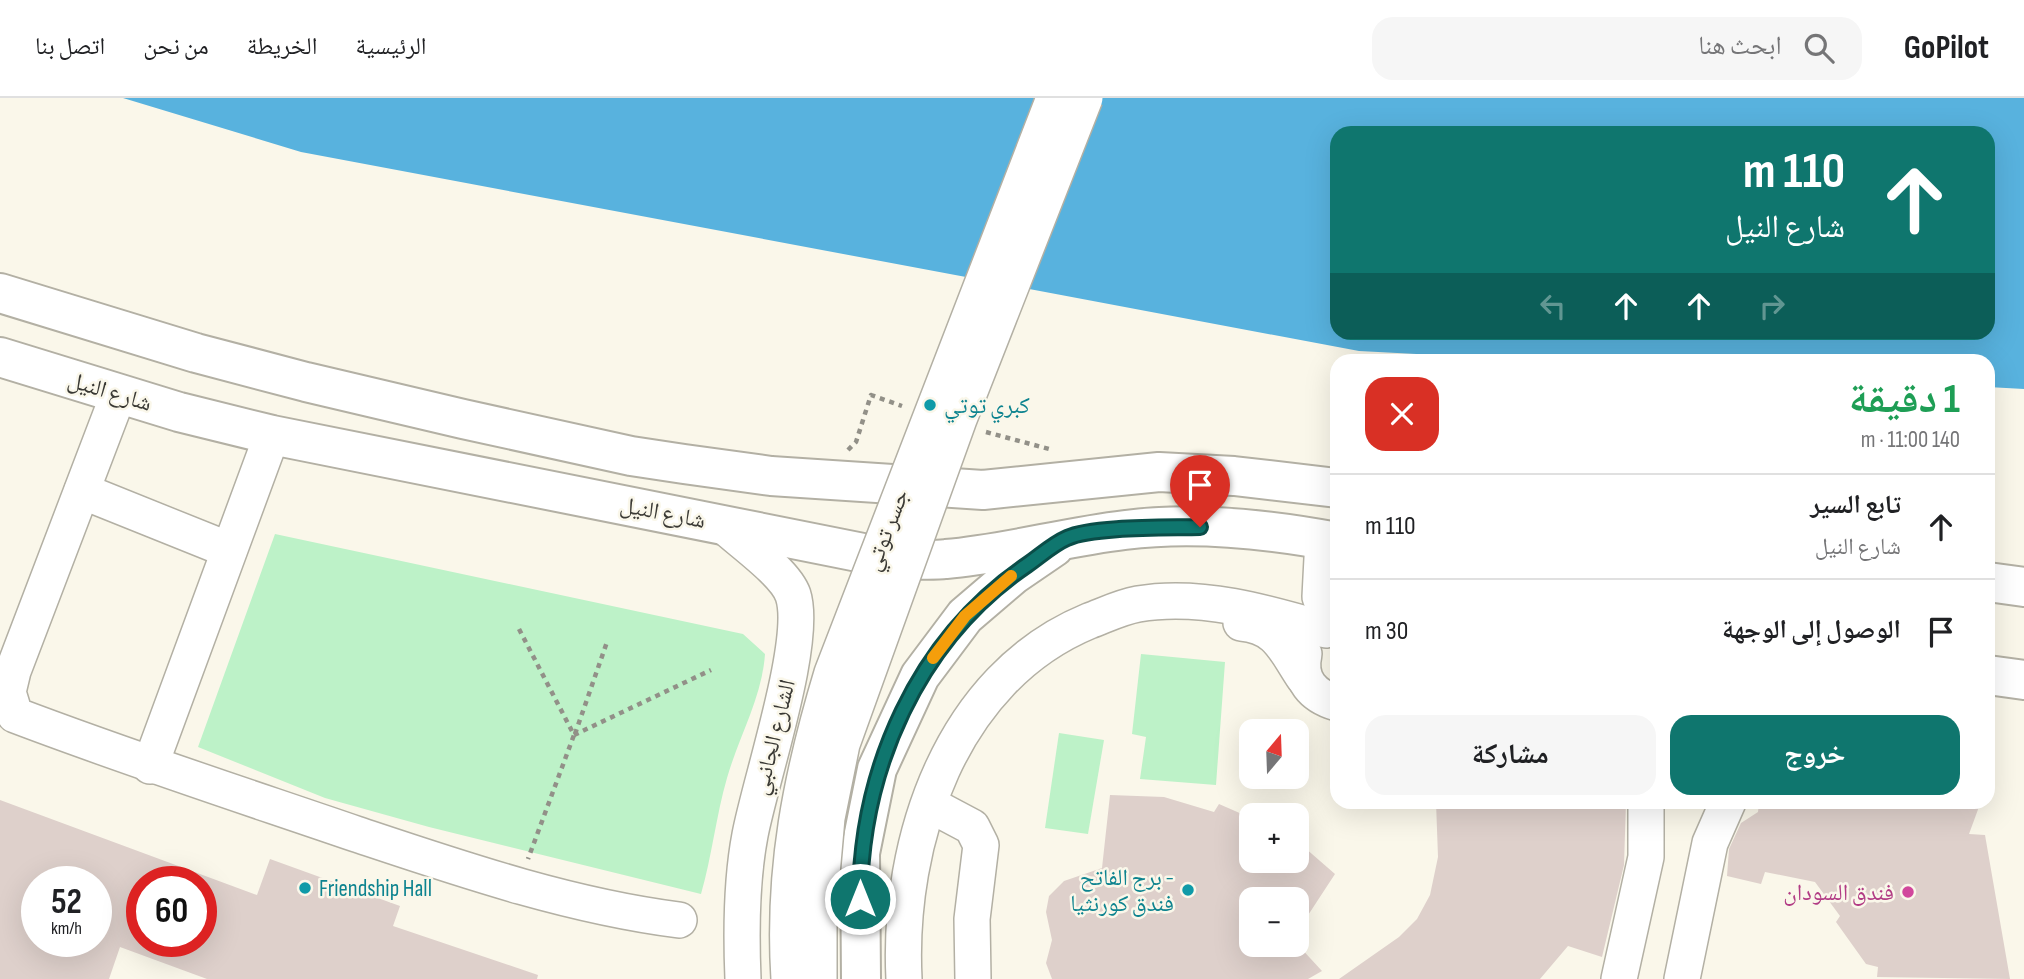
<!DOCTYPE html>
<html lang="ar">
<head>
<meta charset="utf-8">
<style>
  :root { --surface:#fff; --page:#f6f6f6; --text:#202124; --muted:#757577; --line:#e0e0e0; --accent:#0f766e }
  body { margin:0; font-family:"Sofia Sans Condensed","Noto Naskh Arabic",sans-serif; background:var(--page); color:var(--text); direction:rtl; height:100vh; display:flex; flex-direction:column; font-size:26px; white-space:nowrap }
  * { box-sizing:border-box; margin:0 }
  p { font-size:23px; color:var(--muted) }
  .icon { flex:none; width:38px; height:38px; fill:none; stroke:currentColor; stroke-width:2; stroke-linecap:round; stroke-linejoin:round }
  .map { position:relative; flex:1; overflow:hidden; direction:ltr }
  .sheet { position:absolute; left:1330px; top:256px; width:665px; height:455px; display:flex; flex-direction:column; background:var(--surface); border-radius:21px; box-shadow:0 7px 28px #0002; direction:rtl }
  .sheet>* { flex:none }
  .banner { position:absolute; left:1330px; top:28px; width:665px; height:214px; border-radius:21px; box-shadow:0 7px 28px #0002; direction:rtl; background:#0f766e; color:#fff; overflow:hidden }
  .needle { width:46px; rotate:19deg }
  .controls { position:absolute; left:1239px; top:621px; display:grid; gap:14px }
  .controls a { display:grid; place-items:center; width:70px; height:70px; border-radius:14px; background:var(--surface); box-shadow:0 7px 28px #0002; font-size:35px }
  .speed { position:absolute; left:21px; top:768px; display:flex; gap:14px; font-size:35px; font-weight:700; text-align:center }
  .speed>* { display:grid; place-content:center; width:91px; height:91px; border-radius:50%; background:var(--surface); box-shadow:0 7px 28px #0002; line-height:1 }
  .speed small { font-size:18px; font-weight:400 }
  .speed .limit { border:10px solid #d22; background:#fff; color:#111 }
  .pin { position:absolute; display:grid; place-items:center; width:60px; height:60px; color:#fff; margin:-72px -30px; border-radius:50% 50% 50% 0; rotate:-45deg; box-shadow:0 0 7px #0007 }
  .pin .icon { rotate:45deg }
  .me { position:absolute; width:77px; margin:-38px; rotate:0deg; stroke-linejoin:round; filter:drop-shadow(0 0 5px #0008) }
  .turn { display:flex; align-items:center; gap:24px; height:147px; padding:0 35px; font-size:32px }
  .turn .icon { width:91px; height:91px; stroke-width:2.5 }
  .turn b { display:block; font-size:49px; line-height:60px }
  .lanes { display:flex; align-items:center; height:66px; padding:0 35px; background:#0003; justify-content:center; gap:35px; direction:ltr }
  .lanes .off { opacity:.35 }
  .round { display:grid; place-items:center; flex:none; width:74px; height:74px; border-radius:21px; background:var(--page) }
  .headline { display:flex; align-items:center; justify-content:space-between; height:119px; padding:0 35px }
  h1 { font-size:42px; font-weight:700; line-height:52px; color:#1e9e55 }
  .button { display:flex; gap:14px; margin-top:auto; padding:14px 35px }
  .button a { flex:1; height:80px; border-radius:21px; background:var(--accent); color:#fff; font-size:28px; font-weight:700; line-height:80px; text-align:center }
  .button a+a { background:var(--page); color:var(--text) }
  ul { padding:0; list-style:none }
  li { display:flex; align-items:center; gap:21px; height:105px; padding:0 35px; border-top:2px solid var(--line) }
  li div { flex:1 }
  li b { display:block; font-size:26px }
  li em { font-style:normal }
  header { display:flex; align-items:center; gap:42px; box-sizing:border-box; height:98px; padding:0 35px; background:var(--surface); border-bottom:2px solid var(--line) }
  header strong { font-size:33px }
  nav { display:flex; gap:38px; margin-inline-start:auto; font-size:24px }
  .search { width:490px; height:63px; background:var(--page); display:flex; align-items:center; gap:18px; box-sizing:border-box; padding:0 24px; border-radius:21px; color:var(--muted); font-size:26px }
  .map>svg:first-child { display:block }
</style>
</head>
<body>
<header>
<strong>GoPilot</strong>
<div class="search"><svg class="icon" aria-label="search" viewBox="0 0 24 24"><circle cx="10" cy="10" r="6"/><path d="M15 15l6 6"/></svg>ابحث هنا</div>
<nav><a>الرئيسية</a><a>الخريطة</a><a>من نحن</a><a>اتصل بنا</a></nav>
</header>
<div class="map">
<svg width="2024" height="881" viewBox="0 0 2024 881">
  <rect width="100%" height="100%" fill="#faf7ea"/>
  <!-- green -->
  <g fill="#bdf2c8">
    <path d="M275,436L743,536L765,556C762,600 739,638 727,680C716,718 712,758 701,796L429,729L325,700L198,649Z"/>
    <path d="M1141,556L1225,564L1216,687L1140,681L1146,639L1132,636Z"/>
    <path d="M1059,635L1104,642L1088,736L1045,730Z"/>
  </g>
  <!-- water -->
  <path fill="#58b2de" fill-rule="evenodd" d="M123,0H2024V291L1988,289V262H1531L1359,253L301,54ZM1337,35H1988V234H1337Z"/>
  <!-- building -->
  <g fill="#ded0cb" fill-rule="evenodd">
    <path d="M1110,697L1164,699L1214,714L1219,706L1251,720V763H1297V743L1335,776L1297,834V802H1251V847H1298L1322,873L1308,881H1052L1046,865L1052,842L1046,814L1049,798L1064,783L1102,770Z"/>
    <path d="M0,702L257,797L270,761L400,808L393,828L538,877L537,881H207L120,849L109,881H0ZM37,784H96V844H37ZM142,784H201V844H142Z"/>
    <path d="M1436,704H1626L1624,767L1602,859L1568,848L1540,881H1339L1399,839L1417,821L1430,797L1438,759Z"/>
    <path d="M1759,704L1980,706L1969,736L1985,737L2010,881L1877,879L1878,869L1866,866L1836,824L1840,818L1815,784L1765,774L1761,786L1727,778L1729,751L1741,725L1758,714Z"/>
  </g>
  <g fill="none" stroke-linecap="round" stroke-linejoin="round">
    <!-- minor casing -->
    <g stroke="#b3b0a4" stroke-width="38">
      <g id="minor">
        <path d="M119,295L13,573L8,594L15,617C128,660 242,697 356,736C461,771 569,808 679,822"/>
        <path d="M82,393L229,452"/>
        <path d="M722,426C741,444 785,474 793,497C808,543 760,683 750,737C741,784 741,833 743,881"/>
        <path d="M1323,441L1320,499L1332,530"/>
        <path d="M1241,525C1278,528 1285,552 1304,580"/>
        <path d="M1304,556C1298,582 1313,598 1337,605"/>
        <path d="M150,668L272,337"/>
        <path d="M940,712L972,729L981,747L972,821L973,881"/>
        <path d="M904,881C897,743 951,580 1089,523C1105,517 1121,509 1138,506C1200,495 1268,515 1326,532"/>
        <path d="M1619,881L1646,759V704"/>
        <path d="M1682,881L1710,745L1728,704"/>
      </g>
    </g>
    <!-- major casing -->
    <g stroke="#b3b0a4" stroke-width="42">
      <g id="major">
        <path d="M0,195L196,255L306,284L463,321L631,358L684,366L771,378L983,392L1159,374L1234,378L1337,390"/>
        <path d="M0,259L179,314L272,337L893,461C910,461 929,463 946,461C1006,456 1065,439 1125,432C1195,423 1268,431 1337,444"/>
        <path d="M1988,484L2024,489"/>
        <path d="M1988,577L2024,582"/>
        <path d="M861,881L860,755L877,671L920,578L965,518L1013,477L1054,449"/>
      </g>
    </g>
    <!-- path -->
    <g stroke="#929088" stroke-width="4.5" stroke-dasharray="5 5" stroke-linecap="butt">
      <path d="M986,334L1049,351"/>
      <path d="M848,352L856,344L871,297L902,308"/>
      <path d="M519,531L574,637L528,761"/>
      <path d="M575,636L607,544"/>
      <path d="M574,637L711,572"/>
    </g>
    <!-- minor -->
    <use href="#minor" stroke="#fff" stroke-width="35"/>
    <!-- major -->
    <use href="#major" stroke="#fff" stroke-width="38"/>
    <!-- minor-bridge casing -->
    <g stroke="#b3b0a4" stroke-width="38" stroke-linecap="butt">
      <g id="minor-bridge">
        <path d="M789,881C782,772 801,678 832,575L1054,0"/>
        <path d="M819,881V809L827,720L842,646L959,321L1085,0"/>
      </g>
    </g>
    <!-- minor-bridge -->
    <use href="#minor-bridge" stroke="#fff" stroke-width="35"/>
  </g>
  <g fill="none" stroke-linecap="round" stroke-linejoin="round">
    <!-- route casing -->
    <g stroke="#0a4d48" stroke-width="18">
      <path id="route" d="M860,801C861,671 917,542 1027,467C1040,458 1053,446 1067,440C1093,428 1169,430 1200,429"/>
    </g>
    <!-- route -->
    <use href="#route" stroke="#0f766e" stroke-width="12"/>
    <!-- slow -->
    <path stroke="#f59e0b" stroke-width="12" d="M933,560L965,518L1011,478"/>
  </g>
  <!-- markers -->
  <g fill="#0f9aa8" stroke="#faf7ea" stroke-width="2.5">
    <circle cx="930" cy="307" r="7"/>
    <circle cx="305" cy="790" r="7"/>
    <circle cx="1188" cy="792" r="7"/>
  </g>
  <circle fill="#d1479c" stroke="#faf7ea" stroke-width="2.5" cx="1908" cy="794" r="7"/>
  <g text-anchor="middle" stroke-width="5" stroke-linejoin="round" paint-order="stroke">
    <!-- street labels -->
    <g font-size="23" fill="#3a3934" stroke="#faf7ea">
      <text transform="translate(110 293) rotate(17)" y="8">شارع النيل</text>
      <text transform="translate(663 414) rotate(11)" y="8">شارع النيل</text>
      <text transform="translate(886 432) rotate(-69)" y="8">جسر توتي</text>
      <text transform="translate(773 639) rotate(-76)" y="8">الشارع الجانبي</text>
    </g>
    <!-- culture labels -->
    <g font-size="23" fill="#0d838f" stroke="#faf7ea" text-anchor="start">
      <text x="944" y="315">كبري توتي</text>
      <text x="1174" y="787" text-anchor="end">برج الفاتح -<tspan x="1174" dy="26">فندق كورنثيا</tspan></text>
      <text x="319" y="798">Friendship Hall</text>
    </g>
    <!-- hotel labels -->
    <g font-size="23" fill="#b23c85" stroke="#faf7ea" text-anchor="end">
      <text x="1894" y="802">فندق السودان</text>
    </g>
  </g>
</svg>
<div class="controls">
<a><svg class="needle" viewBox="-14 -14 28 28"><path d="M0-13l5 13h-10z" fill="#e53935"/><path d="M0 13l5-13h-10z" fill="#757577"/></svg></a>
<a>+</a>
<a>−</a>
</div>
<div class="speed"><div>52<small>km/h</small></div><div class="limit">60</div></div>
<div class="pin" style="left:1200px;top:429px;background:#d93025"><svg class="icon" aria-label="arrive" viewBox="0 0 24 24"><path d="M6 21V4h12l-3 4 3 4H6"/></svg></div>
<svg class="me" style="left:860px;top:801px" viewBox="-20 -20 40 40"><circle r="17" fill="#0f766e" stroke="#fff" stroke-width="3"/><path d="M0-11L8 9 0 5-8 9z" fill="#fff"/></svg>
<div class="banner">
<div class="turn"><svg class="icon" aria-label="ahead" viewBox="0 0 24 24"><path d="M12 20V5M6 11l6-6 6 6"/></svg><div><b>110 m</b>شارع النيل</div></div>
<div class="lanes"><svg class="icon off" aria-label="left" viewBox="0 0 24 24"><path d="M17 20v-9H6M10 6l-5 5 5 5"/></svg><svg class="icon" aria-label="ahead" viewBox="0 0 24 24"><path d="M12 20V5M6 11l6-6 6 6"/></svg><svg class="icon" aria-label="ahead" viewBox="0 0 24 24"><path d="M12 20V5M6 11l6-6 6 6"/></svg><svg class="icon off" aria-label="right" viewBox="0 0 24 24"><path d="M7 20v-9h11M14 6l5 5-5 5"/></svg></div>
</div>
<section class="sheet">
<div class="headline"><div><h1>1 دقيقة</h1><p>140 m · 11:00</p></div><a class="round" style="background:#d93025;color:#fff"><svg class="icon" aria-label="close" viewBox="0 0 24 24"><path d="M6 6l12 12M18 6L6 18"/></svg></a></div>
<ul>
<li><svg class="icon" aria-label="ahead" viewBox="0 0 24 24"><path d="M12 20V5M6 11l6-6 6 6"/></svg><div><b>تابع السير</b><p>شارع النيل</p></div><em>110 m</em></li>
<li><svg class="icon" aria-label="arrive" viewBox="0 0 24 24"><path d="M6 21V4h12l-3 4 3 4H6"/></svg><div><b>الوصول إلى الوجهة</b></div><em>30 m</em></li>
</ul>
<div class="button"><a>خروج</a><a>مشاركة</a></div>
</section>
</div>
</body>
</html>
